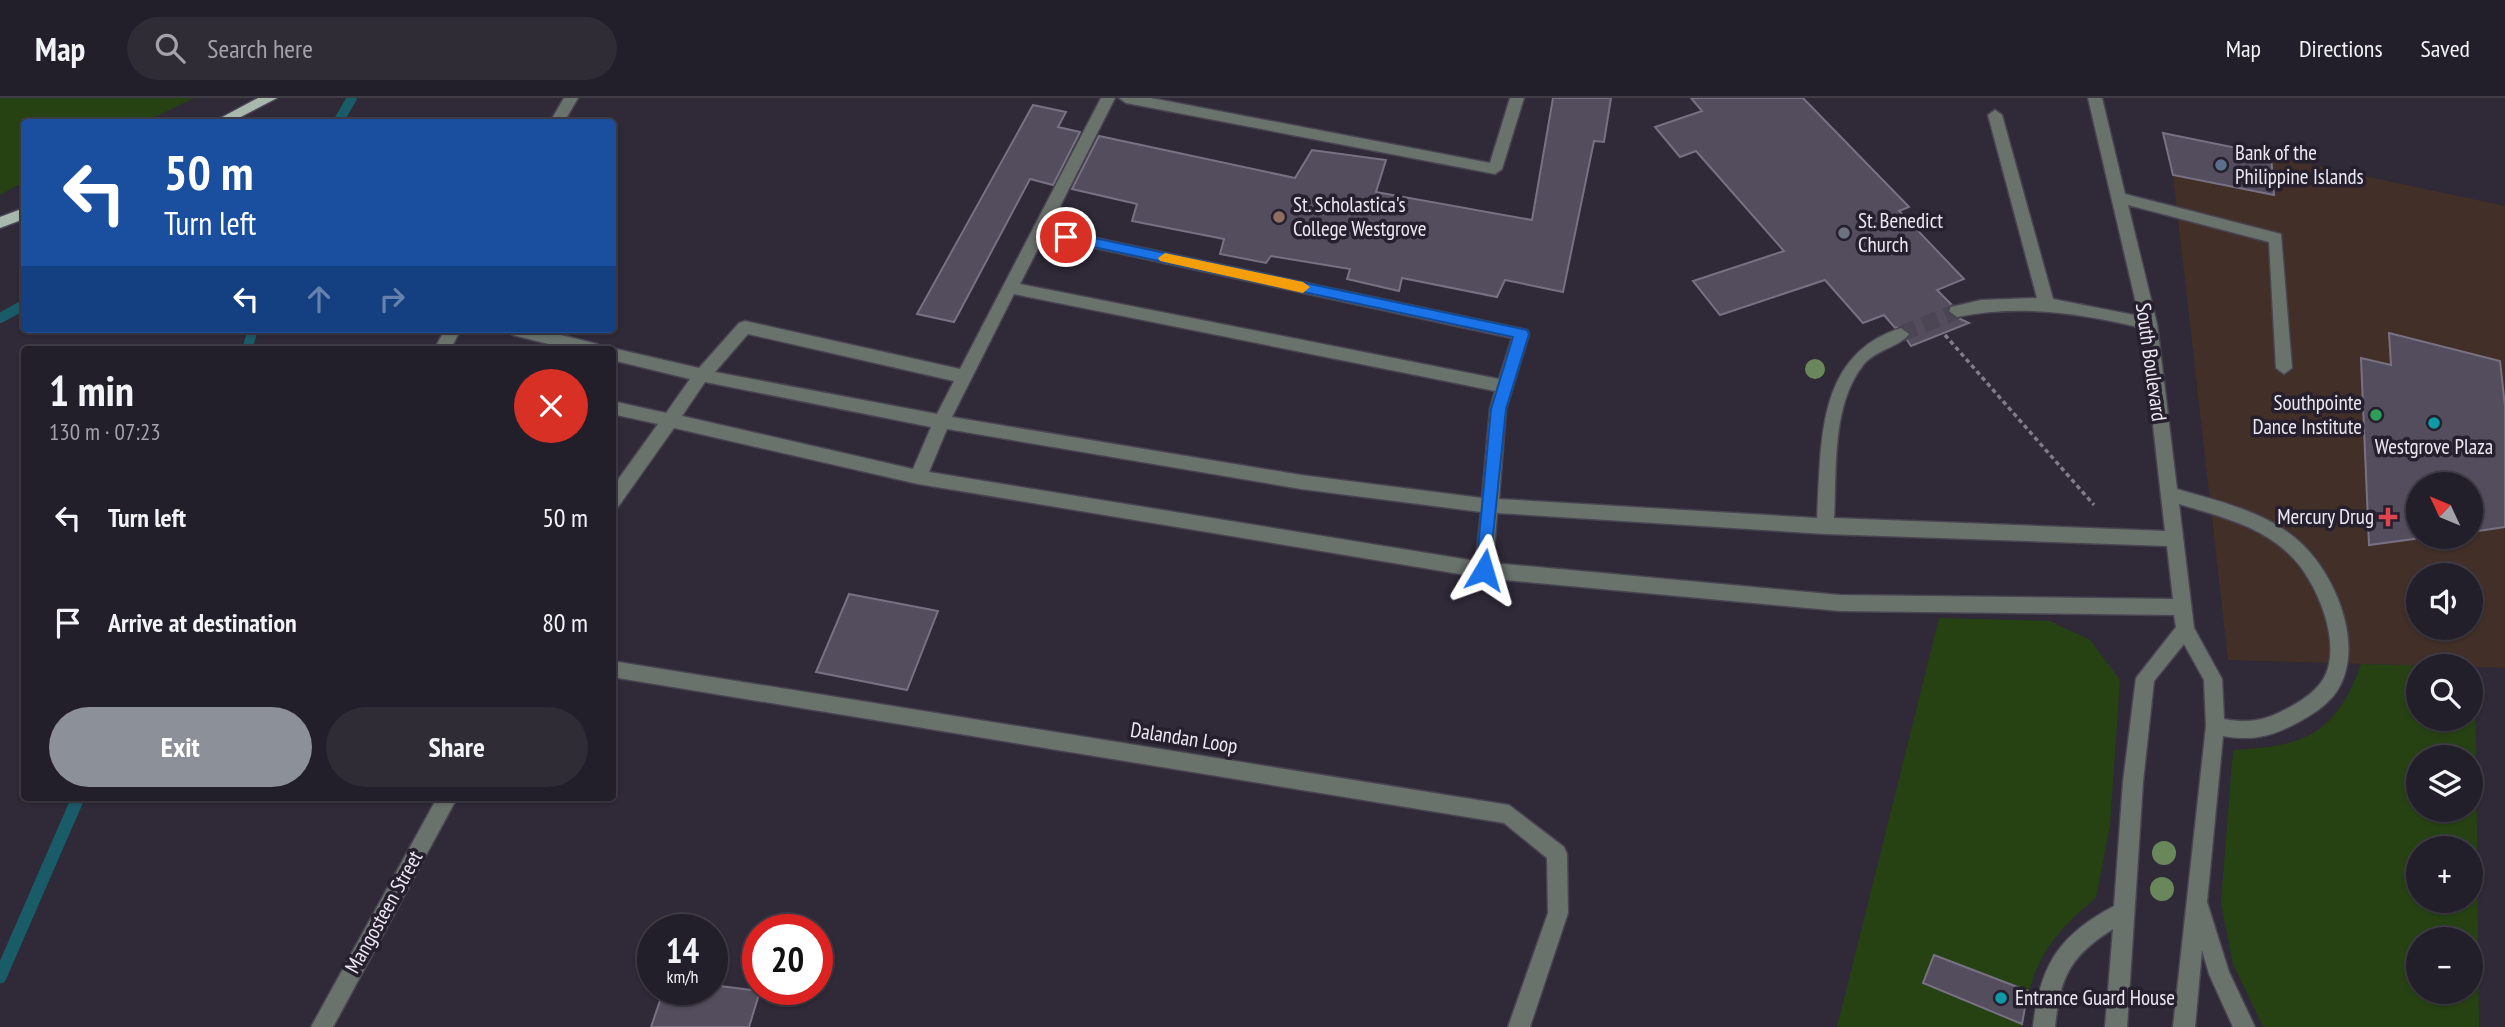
<!DOCTYPE html>
<html lang="en">
<head>
<meta charset="utf-8">
<style>
  :root { --surface:#231f2a; --page:#2f2c36; --text:#f1f3f6; --muted:#a3a2a8; --line:#403d47; --accent:#8c9099 }
  body { margin:0; font-family:"PT Sans Narrow",sans-serif; background:var(--page); color:var(--text); height:100vh; display:flex; flex-direction:column; font-size:26px; white-space:nowrap }
  * { box-sizing:border-box; margin:0 }
  p { font-size:23px; color:var(--muted) }
  .icon { flex:none; width:38px; height:38px; fill:none; stroke:currentColor; stroke-width:2; stroke-linecap:round; stroke-linejoin:round }
  .map { position:relative; flex:1; overflow:hidden }
  .drawer { position:absolute; left:21px; top:248px; width:595px; height:455px; display:flex; flex-direction:column; background:var(--surface); border-radius:7px; box-shadow:0 2px 5px #0004,0 0 0 2px var(--line) }
  .drawer>* { flex:none }
  .top-card { position:absolute; left:21px; top:21px; width:595px; height:214px; border-radius:7px; box-shadow:0 2px 5px #0004,0 0 0 2px var(--line); background:#1a4fa0; color:#fff; overflow:hidden }
  .needle { width:46px; rotate:314deg }
  .fabs { position:absolute; left:2406px; top:374px; display:grid; gap:14px }
  .fabs a { display:grid; place-items:center; width:77px; height:77px; border-radius:50%; background:var(--surface); box-shadow:0 2px 5px #0004,0 0 0 2px var(--line); font-size:35px }
  .speed { position:absolute; left:637px; top:816px; display:flex; gap:14px; font-size:35px; font-weight:700; text-align:center }
  .speed>* { display:grid; place-content:center; width:91px; height:91px; border-radius:50%; background:var(--surface); box-shadow:0 2px 5px #0004,0 0 0 2px var(--line); line-height:1 }
  .speed small { font-size:18px; font-weight:400 }
  .speed .limit { border:10px solid #d22; background:#fff; color:#111 }
  .pin { position:absolute; display:grid; place-items:center; width:60px; height:60px; color:#fff; margin:-30px; border:4px solid #fff; border-radius:50%; box-shadow:0 2px 7px #0007 }
  .me { position:absolute; width:77px; margin:-38px; rotate:7deg; stroke-linejoin:round; filter:drop-shadow(0 0 5px #0008) }
  .turn { display:flex; align-items:center; gap:24px; height:147px; padding:0 28px; font-size:32px }
  .turn .icon { width:91px; height:91px; stroke-width:2.5 }
  .turn b { display:block; font-size:49px; line-height:60px }
  .lanes { display:flex; align-items:center; height:66px; padding:0 28px; background:#0003; justify-content:center; gap:35px; direction:ltr }
  .lanes .off { opacity:.35 }
  .round { display:grid; place-items:center; flex:none; width:74px; height:74px; border-radius:37px; background:var(--page) }
  .summary { display:flex; align-items:center; justify-content:space-between; height:119px; padding:0 28px }
  h1 { font-size:42px; font-weight:700; line-height:52px }
  .action { display:flex; gap:14px; margin-top:auto; padding:14px 28px }
  .action a { flex:1; height:80px; border-radius:42px; background:var(--accent); color:#fff; font-size:28px; font-weight:700; line-height:80px; text-align:center }
  .action a+a { background:var(--page); color:var(--text) }
  ul { padding:0; list-style:none }
  li { display:flex; align-items:center; gap:21px; height:105px; padding:0 28px }
  li div { flex:1 }
  li b { display:block; font-size:26px }
  li em { font-style:normal }
  header { display:flex; align-items:center; gap:42px; box-sizing:border-box; height:98px; padding:0 35px; background:var(--surface); border-bottom:2px solid var(--line) }
  header strong { font-size:33px }
  nav { display:flex; gap:38px; margin-inline-start:auto; font-size:24px }
  .search { width:490px; height:63px; background:var(--page); display:flex; align-items:center; gap:18px; box-sizing:border-box; padding:0 24px; border-radius:38px; color:var(--muted); font-size:26px }
  .map>svg:first-child { display:block }
</style>
</head>
<body>
<header>
<strong>Map</strong>
<div class="search"><svg class="icon" aria-label="search" viewBox="0 0 24 24"><circle cx="10" cy="10" r="6"/><path d="M15 15l6 6"/></svg>Search here</div>
<nav><a>Map</a><a>Directions</a><a>Saved</a></nav>
</header>
<div class="map">
<svg width="2505" height="929" viewBox="0 0 2505 929">
  <rect width="100%" height="100%" fill="#2f2938"/>
  <!-- commercial -->
  <path fill="#412f28" fill-rule="evenodd" d="M2163,35L2505,108V570L2228,562L2173,77ZM2418,387H2471V439H2418ZM2418,478H2471V530H2418Z"/>
  <!-- green -->
  <g fill="#264213" fill-rule="evenodd">
    <path d="M0,0H194L145,24H24V84L0,97Z"/>
    <path d="M1939,520L2050,523L2090,542L2120,582L2110,727L2096,800C2048,839 2031,867 2022,929H1837Z"/>
    <path d="M2361,566L2475,569L2479,929H2263L2233,866L2221,805L2233,652C2305,648 2336,637 2361,566ZM2418,569H2471V621H2418ZM2418,660H2471V712H2418ZM2418,751H2471V803H2418ZM2418,842H2471V894H2418Z"/>
  </g>
  <g fill="none" stroke-linecap="round" stroke-linejoin="round">
    <!-- stream-far1 -->
    <g stroke="#1a5b68" stroke-width="10">
      <path d="M338,24L352,0"/>
      <path d="M0,220L24,207"/>
      <path d="M247,252L253,231"/>
    </g>
    <!-- stream -->
    <path stroke="#1a5b68" stroke-width="13" d="M0,879L78,700"/>
  </g>
  <!-- building -->
  <g fill="#534d5d" stroke="#777183" stroke-width="2">
    <path d="M1553,0H1611L1604,44L1594,43L1563,194L1505,182L1497,199L1402,180L1399,193L1347,181L1350,171L1271,158L1266,165L1220,156L1224,141L1132,123L1137,106L1072,91L1099,38L1295,80L1312,52L1386,62L1376,94L1532,122Z"/>
    <path d="M1691,0H1803L1909,109L1899,113L1964,181L1937,192L1951,206L1947,215L1969,225L1911,248L1907,242L1911,234L1903,228L1895,230L1884,217L1863,225L1825,182L1720,217L1693,183L1784,153L1696,53L1680,59L1655,29L1702,13Z"/>
    <path d="M1033,7L1066,14L1058,29L1080,34L1053,87L1030,81L954,224L917,216Z"/>
    <path d="M2163,35L2271,57L2274,97L2173,77Z"/>
    <path d="M2389,235L2500,263L2505,308V429L2471,434V387H2418V439H2429L2369,447L2361,260L2391,267Z"/>
    <path d="M849,496L938,513L907,592L816,574Z"/>
    <path d="M1934,857L2028,893L2022,926L1923,885Z"/>
    <path d="M712,887L760,893L749,929H651L664,891H712Z"/>
  </g>
  <g fill="none" stroke-linecap="round" stroke-linejoin="round">
    <!-- minor-tunnel -->
    <path stroke="#4b4654" stroke-width="16" stroke-dasharray="16 8" stroke-linecap="butt" d="M1901,236L1957,213"/>
    <!-- minor casing -->
    <g stroke="#494452" stroke-width="3">
      <g id="minor">
        <path d="M564,0H578L564,24H550Z"/>
        <path d="M1101,0H1115L1049,130L1527,232L1529,236L1506,311L1499,401L1817,420C1822,345 1815,257 1901,230L1909,236C1901,248 1876,252 1864,266C1831,307 1837,371 1834,420L2165,433L2142,230C2079,215 2020,206 1957,219L1949,213L1951,209L1981,202L2037,200L1988,17L1995,12L2002,17L2053,201L2139,218L2088,0H2102L2125,96L2281,136L2292,270L2284,276L2276,270L2269,144L2128,107L2157,226L2177,391C2221,404 2269,414 2303,447C2337,480 2365,550 2337,593C2327,608 2310,618 2295,626C2270,639 2251,643 2223,638L2207,804L2229,874L2255,929H2233L2209,876L2202,852L2195,929H2173L2206,628L2204,582L2184,546L2154,583L2143,684L2127,929H2105L2113,831C2070,858 2060,879 2055,929H2033C2040,867 2059,837 2114,808L2123,684L2136,580L2176,529L2174,517L1840,513L1484,480L918,386L674,330L618,409L612,411V390L658,326L612,316V303L666,315L690,281L612,262V252H606L612,250L699,270L739,225L745,223L960,271ZM1044,139L1512,240L1499,281L1020,186ZM1014,196L1495,293L1490,311L1482,400L1301,377L952,319ZM748,236L954,283L937,316L715,274ZM705,284L931,329L913,371L682,318ZM947,331L1301,391L1481,414L1476,463L929,374ZM2179,406C2218,418 2259,427 2289,456C2316,481 2342,543 2325,578C2318,592 2303,602 2290,609C2267,622 2250,626 2224,621L2222,581L2194,530ZM1497,415L1825,436L2167,448L2173,501L1840,497L1493,465Z"/>
        <path d="M1119,0H1151L1490,65L1510,0H1524L1502,71L1495,76L1126,5Z"/>
        <path d="M445,231H461L450,252H434Z"/>
        <path d="M505,231H537L597,246L605,252H572L513,237Z"/>
        <path d="M612,563L1509,707L1564,749L1567,756L1568,815L1530,929H1508L1548,815L1547,760L1504,725L612,579Z"/>
        <path d="M437,700H457L333,929H311Z"/>
      </g>
    </g>
    <!-- major casing -->
    <g stroke="#494452" stroke-width="3">
      <g id="major">
        <path d="M258,0H277L231,24H213Z"/>
        <path d="M24,110V121L0,130V119Z"/>
      </g>
    </g>
    <!-- path -->
    <path stroke="#817c89" stroke-width="3.5" stroke-dasharray="4.5 3.5" stroke-linecap="butt" d="M1945,237L2094,407"/>
    <!-- minor -->
    <use href="#minor" fill="#6a726c" fill-rule="evenodd"/>
    <!-- major -->
    <use href="#major" fill="#a8b8ac" fill-rule="evenodd"/>
  </g>
  <!-- trees -->
  <g fill="#69875a">
    <circle cx="1815" cy="271" r="10"/>
    <circle cx="2164" cy="755" r="12"/>
    <circle cx="2162" cy="791" r="12"/>
  </g>
  <!-- route -->
  <path fill="#1a73e8" stroke="#114b97" stroke-width="2" d="M1066,134L1527,232L1529,236L1506,311L1489,477L1484,479L1476,472L1491,311L1513,239L1061,142L1059,139Z"/>
  <!-- slow -->
  <path fill="#f59e0b" d="M1165,155L1303,184L1310,189L1303,195L1160,163L1158,160Z"/>
  <!-- markers -->
  <circle fill="#5c6f8a" stroke="#251f2e" stroke-width="2.5" cx="2221" cy="67" r="7"/>
  <circle fill="#8d6e63" stroke="#251f2e" stroke-width="2.5" cx="1279" cy="119" r="7"/>
  <circle fill="#6b7280" stroke="#251f2e" stroke-width="2.5" cx="1844" cy="135" r="7"/>
  <circle fill="#2e9e5b" stroke="#251f2e" stroke-width="2.5" cx="2376" cy="317" r="7"/>
  <g fill="#0f9aa8" stroke="#251f2e" stroke-width="2.5">
    <circle cx="2434" cy="325" r="7"/>
    <circle cx="2001" cy="900" r="7"/>
  </g>
  <path fill="#e0444e" stroke="#251f2e" stroke-width="2.5" d="M2384.5 408.5h7v7h7v7h-7v7h-7v-7h-7v-7h7z"/>
  <g text-anchor="middle" stroke-width="7" stroke-linejoin="round" paint-order="stroke">
    <!-- poi labels -->
    <g font-size="21" fill="#ece8f2" stroke="#251f2e" text-anchor="start">
      <text x="2235" y="62">Bank of the<tspan x="2235" dy="24">Philippine Islands</tspan></text>
      <text x="1293" y="114">St. Scholastica's<tspan x="1293" dy="24">College Westgrove</tspan></text>
      <text x="1858" y="130">St. Benedict<tspan x="1858" dy="24">Church</tspan></text>
      <text x="2362" y="312" text-anchor="end">Southpointe<tspan x="2362" dy="24">Dance Institute</tspan></text>
      <text x="2434" y="356" text-anchor="middle">Westgrove Plaza</text>
      <text x="2374" y="426" text-anchor="end">Mercury Drug</text>
      <text x="2015" y="907">Entrance Guard House</text>
    </g>
    <!-- street labels -->
    <g font-size="21" fill="#ece8f2" stroke="#251f2e">
      <text transform="translate(2151 264) rotate(82)" y="7">South Boulevard</text>
      <text transform="translate(1184 640) rotate(9)" y="7">Dalandan Loop</text>
      <text transform="translate(384 814) rotate(-61)" y="7">Mangosteen Street</text>
    </g>
  </g>
</svg>
<div class="fabs">
<a><svg class="needle" viewBox="-14 -14 28 28"><path d="M0-13l5 13h-10z" fill="#e53935"/><path d="M0 13l5-13h-10z" fill="#a3a2a8"/></svg></a>
<a><svg class="icon" aria-label="sound" viewBox="0 0 24 24"><path d="M4 9h4l5-4v14l-5-4H4zM17 9q2 3 0 6"/></svg></a>
<a><svg class="icon" aria-label="search" viewBox="0 0 24 24"><circle cx="10" cy="10" r="6"/><path d="M15 15l6 6"/></svg></a>
<a><svg class="icon" aria-label="layers" viewBox="0 0 24 24"><path d="M12 4l9 5-9 5-9-5zM3 14l9 5 9-5"/></svg></a>
<a>+</a>
<a>−</a>
</div>
<div class="speed"><div>14<small>km/h</small></div><div class="limit">20</div></div>
<div class="pin" style="left:1066px;top:139px;background:#d93025"><svg class="icon" aria-label="arrive" viewBox="0 0 24 24"><path d="M6 21V4h12l-3 4 3 4H6"/></svg></div>
<svg class="me" style="left:1484px;top:472px" viewBox="-20 -20 40 40"><path d="M0-17L14 15 0 8-14 15z" fill="#1a73e8" stroke="#fff" stroke-width="4"/></svg>
<div class="top-card">
<div class="turn"><svg class="icon" aria-label="left" viewBox="0 0 24 24"><path d="M17 20v-9H6M10 6l-5 5 5 5"/></svg><div><b>50 m</b>Turn left</div></div>
<div class="lanes"><svg class="icon" aria-label="left" viewBox="0 0 24 24"><path d="M17 20v-9H6M10 6l-5 5 5 5"/></svg><svg class="icon off" aria-label="ahead" viewBox="0 0 24 24"><path d="M12 20V5M6 11l6-6 6 6"/></svg><svg class="icon off" aria-label="right" viewBox="0 0 24 24"><path d="M7 20v-9h11M14 6l5 5-5 5"/></svg></div>
</div>
<section class="drawer">
<div class="summary"><div><h1>1 min</h1><p>130 m · 07:23</p></div><a class="round" style="background:#d93025;color:#fff"><svg class="icon" aria-label="close" viewBox="0 0 24 24"><path d="M6 6l12 12M18 6L6 18"/></svg></a></div>
<ul>
<li><svg class="icon" aria-label="left" viewBox="0 0 24 24"><path d="M17 20v-9H6M10 6l-5 5 5 5"/></svg><div><b>Turn left</b></div><em>50 m</em></li>
<li><svg class="icon" aria-label="arrive" viewBox="0 0 24 24"><path d="M6 21V4h12l-3 4 3 4H6"/></svg><div><b>Arrive at destination</b></div><em>80 m</em></li>
</ul>
<div class="action"><a>Exit</a><a>Share</a></div>
</section>
</div>
</body>
</html>
